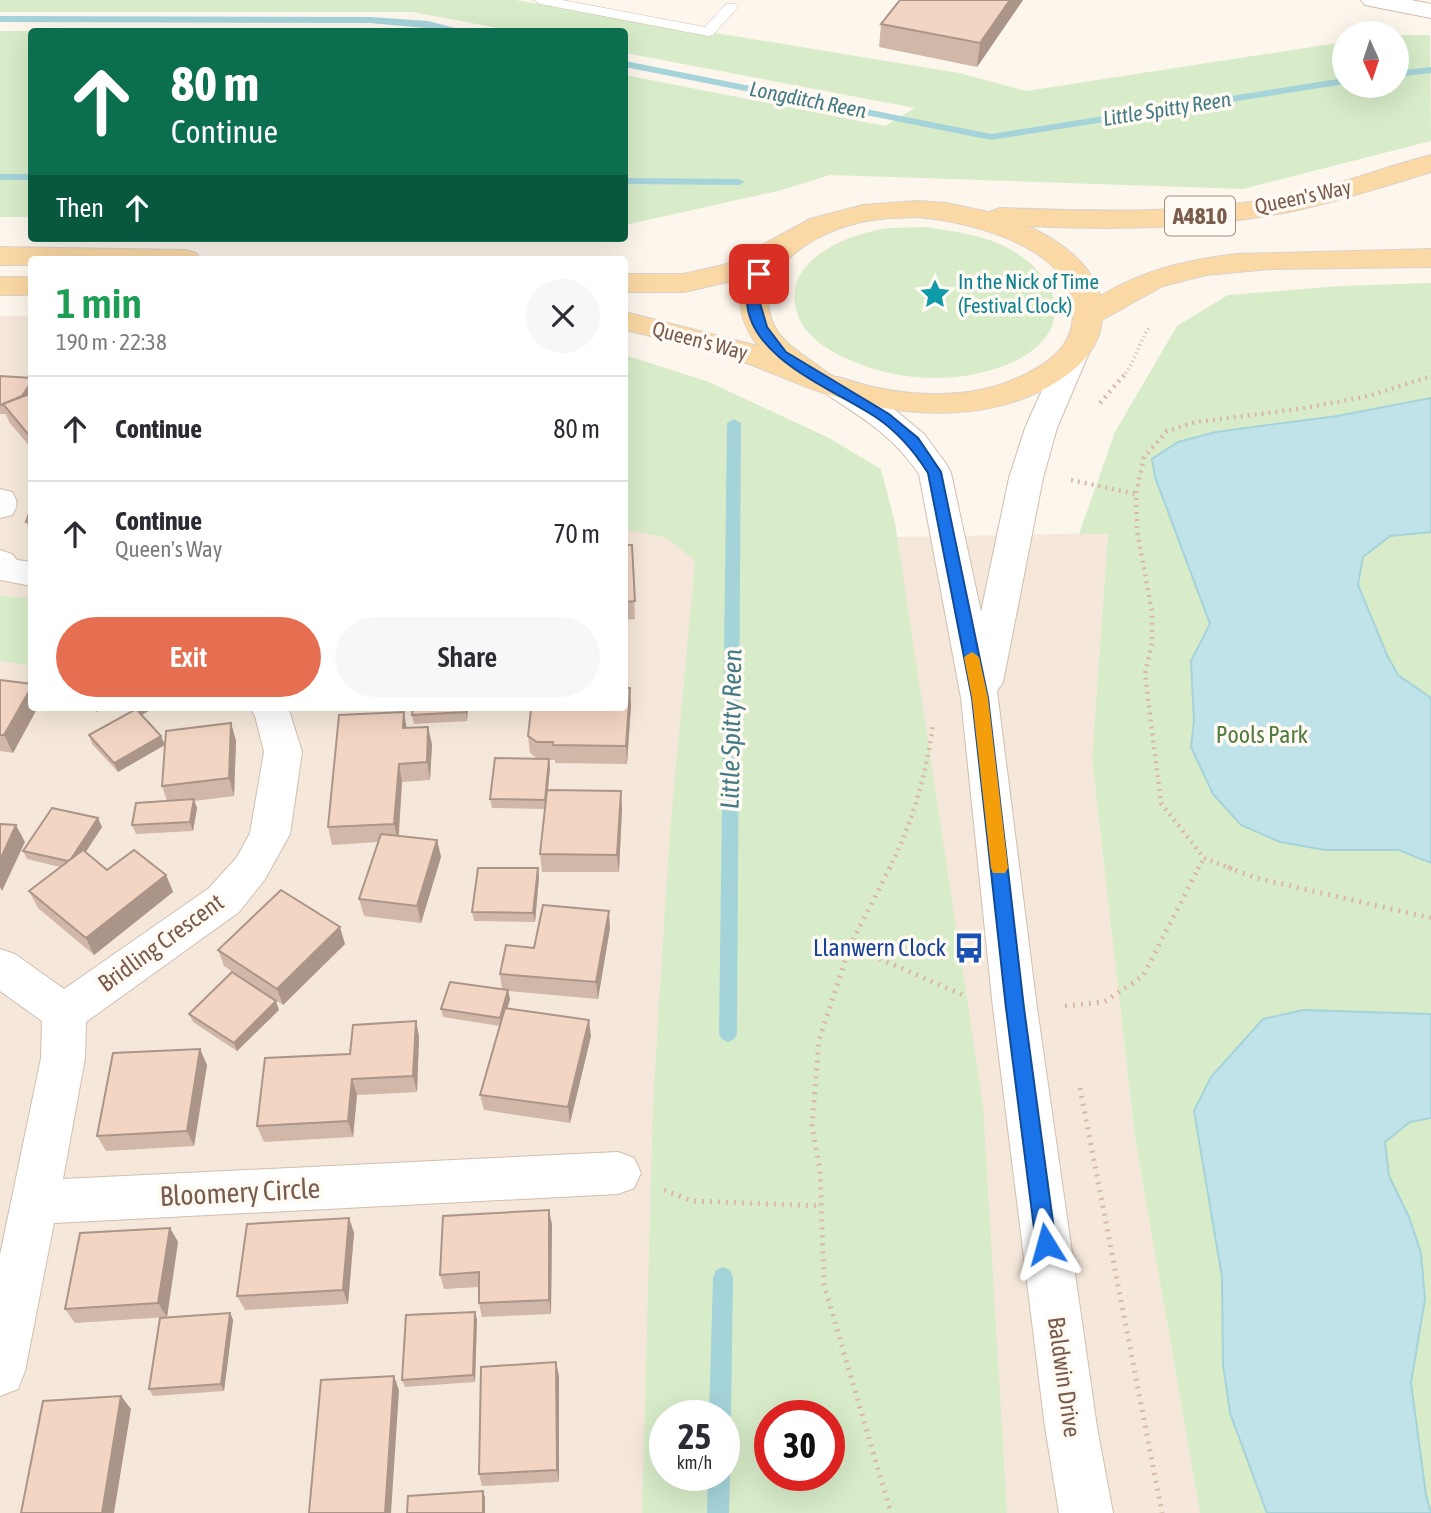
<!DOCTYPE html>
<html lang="en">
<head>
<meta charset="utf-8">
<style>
  :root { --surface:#fff; --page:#f7f7f7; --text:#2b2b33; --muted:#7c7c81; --line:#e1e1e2; --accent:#e76f51 }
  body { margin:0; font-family:"Asap Condensed",sans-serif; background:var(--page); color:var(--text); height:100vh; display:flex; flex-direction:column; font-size:26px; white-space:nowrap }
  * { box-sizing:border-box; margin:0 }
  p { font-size:23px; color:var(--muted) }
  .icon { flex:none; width:38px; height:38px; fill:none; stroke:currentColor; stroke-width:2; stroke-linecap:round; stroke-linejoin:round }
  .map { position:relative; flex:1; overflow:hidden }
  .drawer { position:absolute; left:28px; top:256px; width:600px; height:455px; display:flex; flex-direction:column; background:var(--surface); border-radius:7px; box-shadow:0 7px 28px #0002 }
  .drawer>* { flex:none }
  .top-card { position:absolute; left:28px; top:28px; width:600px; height:214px; border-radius:7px; box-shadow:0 7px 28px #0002; background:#0b6e4f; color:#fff; overflow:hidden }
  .needle { width:46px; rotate:177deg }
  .buttons { position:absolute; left:1332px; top:21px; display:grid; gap:14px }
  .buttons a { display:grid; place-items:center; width:77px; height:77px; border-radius:50%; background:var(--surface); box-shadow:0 7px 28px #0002; font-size:35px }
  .speed { position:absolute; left:649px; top:1400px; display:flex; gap:14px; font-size:35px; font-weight:700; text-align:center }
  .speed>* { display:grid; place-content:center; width:91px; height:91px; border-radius:50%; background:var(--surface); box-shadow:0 7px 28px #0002; line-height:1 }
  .speed small { font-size:18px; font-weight:400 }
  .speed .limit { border:10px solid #d22; background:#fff; color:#111 }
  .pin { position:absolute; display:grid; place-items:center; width:60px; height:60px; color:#fff; margin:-30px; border-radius:14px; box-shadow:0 4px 10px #0006 }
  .me { position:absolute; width:77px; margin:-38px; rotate:352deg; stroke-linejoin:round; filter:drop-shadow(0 0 5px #0008) }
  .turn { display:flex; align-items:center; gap:24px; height:147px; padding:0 28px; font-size:32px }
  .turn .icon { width:91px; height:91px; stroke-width:2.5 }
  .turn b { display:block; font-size:49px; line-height:60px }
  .then { display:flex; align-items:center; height:66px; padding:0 28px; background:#0003; gap:14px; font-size:26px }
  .round { display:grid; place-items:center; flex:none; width:74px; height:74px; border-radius:37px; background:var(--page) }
  .head { display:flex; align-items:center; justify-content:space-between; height:119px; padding:0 28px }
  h1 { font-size:42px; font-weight:600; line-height:52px; color:#1e9e55 }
  .button { display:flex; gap:14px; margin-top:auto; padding:14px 28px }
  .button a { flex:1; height:80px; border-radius:42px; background:var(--accent); color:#fff; font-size:28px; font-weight:600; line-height:80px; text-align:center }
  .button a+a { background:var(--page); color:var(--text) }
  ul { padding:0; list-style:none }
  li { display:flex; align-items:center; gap:21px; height:105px; padding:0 28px; border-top:2px solid var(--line) }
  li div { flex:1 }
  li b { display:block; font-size:26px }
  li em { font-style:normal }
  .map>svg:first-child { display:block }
</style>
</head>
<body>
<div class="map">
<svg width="1431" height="1513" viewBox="0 0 1431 1513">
  <rect width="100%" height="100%" fill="#fdf6ec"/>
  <!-- residential -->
  <path fill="#f5e8da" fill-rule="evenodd" d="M0,316H31L32,707H625V506L733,540L1108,533L1092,759L1135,1138L1200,1513H0ZM665,1416H724V1475H665ZM770,1416H830V1475H770Z"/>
  <!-- green -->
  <g fill="#d8ecc9" fill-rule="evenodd">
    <path d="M0,0H515L959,73L1026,91L1344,42V86H1396L1397,35H1430L1431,141L1243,189L830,175L778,191L625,225V75L885,126L915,108L625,53V32L514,31L412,12H0Z"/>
    <path d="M0,31H89L32,32L31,217H0Z"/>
    <path d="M925,227C951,231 978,234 1002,245C1060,273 1080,330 1013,362C960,386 895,382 843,357C828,350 810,338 802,324C772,268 837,237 882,229C896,227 911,228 925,227Z"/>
    <path d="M1431,283V1513H1200L1135,1138L1092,759L1108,534H1079L1115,432L1177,326L1228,295L1340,286Z"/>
    <path d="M625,355L709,382L829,438L881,469L895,523L983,1105L1007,1513H642L653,1103L669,843L695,561L667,538L625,529ZM665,1416H724V1475H665ZM770,1416H830V1475H770Z"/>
    <path d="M0,596L31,598V666L0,660Z"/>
  </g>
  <!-- water -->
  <g fill="#bfe3e8" stroke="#a5d3da" stroke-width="2">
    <path d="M1431,398V532L1390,536L1363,557L1358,585L1387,655L1398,675L1431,698V863L1399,850H1325L1280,842L1241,825L1213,794L1191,747L1194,721L1191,661L1210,624L1155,477L1152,459L1178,442L1216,432L1337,416Z"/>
    <path d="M1303,1010L1431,1014V1118L1410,1122L1385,1142L1389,1176L1409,1217L1421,1253L1425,1299L1411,1383L1426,1495L1431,1513H1267L1230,1413L1223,1364L1222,1277L1194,1111L1211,1077L1263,1019Z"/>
  </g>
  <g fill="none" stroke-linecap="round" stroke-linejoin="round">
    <!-- stream -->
    <g fill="#a5d3da" fill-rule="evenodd">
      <path d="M0,16L370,17L428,21L470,32L370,23L0,22Z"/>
      <path d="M625,61L991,134L1344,78V84L991,140L625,67Z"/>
      <path d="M1431,67V73L1396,77V71Z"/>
      <rect x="0" y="174" width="32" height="6"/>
      <path d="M625,178L739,179L745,182L739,185L625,184Z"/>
      <path d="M734,419L741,423L737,1034L734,1039L728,1042L722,1039L719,1034L727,423Z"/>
      <path d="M723,1267L730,1270L733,1277L731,1416L724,1425V1416H709L713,1277L716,1270Z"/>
      <path d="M724,1467L730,1475L729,1513H707L708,1475H724Z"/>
    </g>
    <!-- service casing -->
    <g stroke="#d1beb0" stroke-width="1">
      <path id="service" d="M533,0H562L705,27L726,4H736L738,7L713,35L708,36L540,4Z"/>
    </g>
    <!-- minor casing -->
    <g stroke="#d1beb0" stroke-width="2">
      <g id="minor">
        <path d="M1361,0H1411L1431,4V18L1365,5Z"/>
        <path d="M1073,346L1084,348L1088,355L1057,428L1043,478L1003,682L997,691L1037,1008L1097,1427L1113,1513H1059L1045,1427L993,1008L961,698L919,474C893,436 863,418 826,394L821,387L826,380L837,377L848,380L895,410L924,434L947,465L951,473L981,612L1009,478L1025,428L1058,355L1062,348Z"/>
        <path d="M0,489L12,492C18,501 18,506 12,515L0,518Z"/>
        <path d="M0,550L12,554L17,560L32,562V586L0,580Z"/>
        <path d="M250,707H288L302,752L290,834L265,879L239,912L86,1022L85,1058L63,1179L618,1152L634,1158L641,1173L634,1188L618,1194L54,1223L25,1371L18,1389L0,1396V1255L41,1058L42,1021L0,991V949L15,954L64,989L209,888L237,857L250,833L264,752L255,716Z"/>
      </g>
    </g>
    <!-- primary casing -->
    <g stroke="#dad1cd" stroke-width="2">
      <g id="primary">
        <path d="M1431,155V172C1385,186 1340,201 1293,211C1205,229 1116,230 1027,226C1057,239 1092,263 1100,296C1144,270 1186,260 1237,254L1431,249V267L1270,269L1206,275L1163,286L1102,320C1100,346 1081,366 1061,379C995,424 906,418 833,396C801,387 770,371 738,360C701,347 663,339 625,330V312L758,346C742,325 735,303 745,278L684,292H625V274H684L727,264L810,219L863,205L918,201L946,203L989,212L1000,208C1098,212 1196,214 1292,195C1340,185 1384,167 1431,155ZM918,217C974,222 1095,252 1070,332C1063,355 1036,370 1015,379C966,401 899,397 848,380C842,379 833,377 828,373C822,369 815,363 807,358C796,350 783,341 776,329C747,277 806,237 850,225C872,218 895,218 918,217Z"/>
        <path d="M0,247L186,250L196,253L200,259H32V265H0Z"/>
        <rect x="0" y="277" width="32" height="18"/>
      </g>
    </g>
    <!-- path-far2 -->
    <path stroke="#d9b8a5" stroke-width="3.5" stroke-dasharray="1 3.5" stroke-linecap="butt" d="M1123,377C1135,362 1139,342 1150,326"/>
    <!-- path-far1 -->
    <g stroke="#d9b8a5" stroke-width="4.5" stroke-dasharray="2 5" stroke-linecap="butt">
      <path d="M1100,403L1124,375"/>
      <path d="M1071,480L1136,494"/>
      <path d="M889,869C912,824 927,773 933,723"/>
      <path d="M1198,869L1204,858"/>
      <path d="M1232,869L1204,858L1161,803L1145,674L1152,643V612L1137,531L1136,494L1144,457L1167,431L1196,422L1299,409L1369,396L1431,376"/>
    </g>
    <!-- path -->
    <g stroke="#d9b8a5" stroke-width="5" stroke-dasharray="2 6" stroke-linecap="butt">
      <path d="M890,867L850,946L819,1040L812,1126L820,1170L824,1285L891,1513"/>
      <path d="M1228,867L1256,878L1431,918"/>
      <path d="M850,946L963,995"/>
      <path d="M1065,1006L1104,1002L1143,976L1199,867"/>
      <path d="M1080,1088L1162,1513"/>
      <path d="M664,1190L692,1201L822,1206"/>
    </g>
    <!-- service -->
    <use href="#service" fill="#fff" fill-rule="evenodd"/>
    <!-- minor -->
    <use href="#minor" fill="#fff" fill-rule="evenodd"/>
    <!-- primary -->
    <use href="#primary" fill="#fbd9a5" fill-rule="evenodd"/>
  </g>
  <!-- wall -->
  <g fill="#d1b7a8">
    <path d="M900,0H1023L977,67L879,47L881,24Z"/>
    <path d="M0,376L32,378V449L9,422L6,414H0Z"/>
    <path d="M32,504V536L26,522Z"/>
    <path d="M625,545H632L635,619L625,620Z"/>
    <path d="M0,680L32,707H38L13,753L0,751Z"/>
    <path d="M631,705L627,764L555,763V760H549L550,768L548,790L622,808L619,872H542L540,854L545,809L492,808L490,799L538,759L530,753L528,736Z"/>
    <path d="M133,707H156L142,715L118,772L92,744L89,735L135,709Z"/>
    <path d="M468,707L467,721L414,724L412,715Z"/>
    <path d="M231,723L236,741L234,796L194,801L197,808L193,831L136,834L132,825L167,801L162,786Z"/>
    <path d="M407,727L432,744L430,780L402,782L399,836L437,840L441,857L421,923L364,916L359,899L378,842L332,845L328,827Z"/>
    <path d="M102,827L85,853L107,870L166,875L173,892L94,955L38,908L29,891L60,867L27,859L23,851Z"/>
    <path d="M538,868L539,877L535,922L474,921L472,912Z"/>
    <path d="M610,928L598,999L508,991L510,999L507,1009L591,1036L570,1123L484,1110L480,1095L500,1026L443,1017L441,1009L502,989L500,974L534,948Z"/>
    <path d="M345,944L283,1005L224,966L218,950Z"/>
    <path d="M279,1010L237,1051L193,1022L189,1014Z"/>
    <path d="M416,1021L419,1037L417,1092L357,1095L353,1137L264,1142L257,1126L350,1054Z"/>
    <path d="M200,1049L207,1065L194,1146L106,1151L97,1136Z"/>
    <path d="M549,1210L552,1225L551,1314L482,1317L479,1303V1287L444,1289L440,1275Z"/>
    <path d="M349,1218L354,1233L348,1304L245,1310L237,1296Z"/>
    <path d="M170,1228L178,1242L167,1317L75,1323L65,1309Z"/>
    <path d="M230,1313L233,1320L224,1391L153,1396L149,1389Z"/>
    <path d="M477,1319L475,1382L405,1387L402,1380Z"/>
    <path d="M559,1376V1482L482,1486L479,1474Z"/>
  </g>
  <!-- shaded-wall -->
  <g fill="#aa9588">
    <path d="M1010,0H1023L977,67L980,43Z"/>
    <path d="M32,381V396L17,406Z"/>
    <path d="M32,686V707H38L13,753L4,735Z"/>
    <path d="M630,688L631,705L627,764L626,746Z"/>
    <path d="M94,707H105L96,712Z"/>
    <path d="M138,707H156L141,715Z"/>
    <path d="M466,707H468L467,721L466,712Z"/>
    <path d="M404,712L407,730L403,728Z"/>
    <path d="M231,723L236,741L234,796L229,778Z"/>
    <path d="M428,727L432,744L430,780L427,762Z"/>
    <path d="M161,736L165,745L118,772L114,763Z"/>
    <path d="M549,759L550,768L546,809L545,800Z"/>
    <path d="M399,764L402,782L398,841L394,824Z"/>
    <path d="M621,791L622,808L619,872L617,855Z"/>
    <path d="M194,799L197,808L193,831L190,822Z"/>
    <path d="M98,818L102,827L74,870L70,862Z"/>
    <path d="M16,825L25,842L2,891L0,887V860Z"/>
    <path d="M437,840L441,857L421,923L417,906Z"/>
    <path d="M538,868L539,877L535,922L533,913Z"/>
    <path d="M166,875L173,892L94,955L86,938Z"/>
    <path d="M609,911L610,928L598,999L596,982Z"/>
    <path d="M340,927L345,944L283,1005L277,989Z"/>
    <path d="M508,990L510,999L502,1027L500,1018Z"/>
    <path d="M276,1001L279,1010L237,1051L234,1043Z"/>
    <path d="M589,1020L591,1036L570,1123L568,1107Z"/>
    <path d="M416,1021L419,1037L417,1092L413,1076Z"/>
    <path d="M200,1049L207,1065L194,1146L187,1131Z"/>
    <path d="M352,1079L357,1095L353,1137L348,1121Z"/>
    <path d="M549,1210L552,1225L551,1314L549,1300Z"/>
    <path d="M349,1218L354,1233L348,1304L343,1290Z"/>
    <path d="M170,1228L178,1242L167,1317L158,1303Z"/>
    <path d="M475,1312L477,1319L475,1382L473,1375Z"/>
    <path d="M230,1313L233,1320L224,1391L221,1384Z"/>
    <path d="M556,1362L559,1376V1482L557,1470Z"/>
    <path d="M394,1376L399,1390L391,1513H385Z"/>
    <path d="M121,1396L131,1409L114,1513H102Z"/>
    <path d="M483,1491L485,1497V1513H483Z"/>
  </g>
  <!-- building -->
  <g fill="#f3d5c3" stroke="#aa9588" stroke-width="2">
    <path d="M900,0H1010L980,43L881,24Z"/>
    <path d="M0,376L32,378V381L22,396L3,404V405H0Z"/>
    <path d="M32,393V439L3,404Z"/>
    <path d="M32,504V521L26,522Z"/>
    <path d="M625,545H632L635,601L625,602Z"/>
    <path d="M0,680L32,684V686L4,735H0Z"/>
    <path d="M625,688H630L626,746L553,745V742H537L528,736L531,710L536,707H625Z"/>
    <path d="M413,707H466V712L412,715Z"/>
    <path d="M136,709L161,736L114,763L89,735Z"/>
    <path d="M404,712L403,728L428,727L427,762L399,764L394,824L328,827L339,715Z"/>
    <path d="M231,723L229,778L162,786L166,731Z"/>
    <path d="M495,758L549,759L545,800L490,799Z"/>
    <path d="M547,790L621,791L617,855L540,854Z"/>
    <path d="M194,799L190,822L132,825L136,803Z"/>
    <path d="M52,808L98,818L71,859L68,861L23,851Z"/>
    <path d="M0,824L16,825L0,860Z"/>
    <path d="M381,834L437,840L417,906L359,899Z"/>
    <path d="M83,850L107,870L134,850L166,875L86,938L29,891Z"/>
    <path d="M478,868H538L533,913L472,912Z"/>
    <path d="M281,890L340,927L277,989L218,950Z"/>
    <path d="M543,905L609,911L596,982L500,974L506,945L534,948Z"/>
    <path d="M232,972L276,1001L234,1043L189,1014Z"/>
    <path d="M450,982L508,990L500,1018L441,1009Z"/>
    <path d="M505,1008L589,1020L568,1107L480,1095Z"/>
    <path d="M416,1021L413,1076L352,1079L348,1121L257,1126L265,1058L350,1054L353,1025Z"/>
    <path d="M200,1049L187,1131L97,1136L113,1053Z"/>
    <path d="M549,1210V1300L479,1303V1272L440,1275L443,1216Z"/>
    <path d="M349,1218L343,1290L237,1296L247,1224Z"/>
    <path d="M170,1228L158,1303L65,1309L80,1233Z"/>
    <path d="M475,1312L473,1375L402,1380L406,1315Z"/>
    <path d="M230,1313L221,1384L149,1389L160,1318Z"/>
    <path d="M556,1362L557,1470L479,1474L481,1367Z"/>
    <path d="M394,1376L385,1513H309L321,1380Z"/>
    <path d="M121,1396L102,1513H21L43,1401Z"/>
    <path d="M483,1491V1513H407L408,1496Z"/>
  </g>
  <!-- route -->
  <path fill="#1a73e8" stroke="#114b97" stroke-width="2" d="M759,271L765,274L759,300L767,327L786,352L889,414L918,438L941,472L988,698L1024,1008L1056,1244L1053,1250L1046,1253L1039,1250L1036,1244L1006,1008L972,698L928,473C914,451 899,433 877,418C836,390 749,359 747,301C747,293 751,282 753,274Z"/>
  <!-- slow -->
  <path fill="#f59e0b" d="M972,652L979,657L988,698L1008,868L1005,873H993L991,868L972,698L964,657Z"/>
  <!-- icons -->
  <defs>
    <g id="sight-bare" transform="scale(2.415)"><path d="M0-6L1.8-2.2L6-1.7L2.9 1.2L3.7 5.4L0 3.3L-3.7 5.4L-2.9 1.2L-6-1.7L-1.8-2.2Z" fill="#0f9aa8" stroke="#fffaf3" stroke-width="2.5" paint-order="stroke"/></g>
    <g id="bus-bare" transform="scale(2.415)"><path d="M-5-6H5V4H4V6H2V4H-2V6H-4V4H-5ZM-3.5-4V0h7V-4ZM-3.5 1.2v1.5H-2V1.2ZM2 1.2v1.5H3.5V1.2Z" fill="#1a4fb4" stroke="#fffaf3" stroke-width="2.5" paint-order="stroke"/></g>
  </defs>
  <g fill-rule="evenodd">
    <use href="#sight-bare" x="935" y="294"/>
    <use href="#bus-bare" x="969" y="948"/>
  </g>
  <g text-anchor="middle" stroke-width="7" stroke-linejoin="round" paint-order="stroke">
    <!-- far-water labels -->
    <g font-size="21" font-style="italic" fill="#437c86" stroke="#fffaf3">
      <text transform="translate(808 100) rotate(11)" y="7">Longditch Reen</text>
      <text transform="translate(1167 109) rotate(-9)" y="7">Little Spitty Reen</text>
    </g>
    <!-- far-street labels -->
    <g font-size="21" fill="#7a5c4d" stroke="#fffaf3">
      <text transform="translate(1303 197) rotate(-12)" y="7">Queen's Way</text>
      <text transform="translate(700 341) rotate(15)" y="7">Queen's Way</text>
    </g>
    <!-- far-culture labels -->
    <g font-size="21" fill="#0d838f" stroke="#fffaf3" text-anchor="start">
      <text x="958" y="289">In the Nick of Time<tspan x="958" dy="24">(Festival Clock)</tspan></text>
    </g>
    <!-- shield labels -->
    <rect fill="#fffaf3" stroke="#a28b7f" stroke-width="2" x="1165" y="196.5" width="70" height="39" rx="5"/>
    <g font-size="23" font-weight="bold" fill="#7a5c4d">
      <text x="1200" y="224">A4810</text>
    </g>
    <!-- park labels -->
    <g font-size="24" fill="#537a41" stroke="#fffaf3">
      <text x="1262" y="743">Pools Park</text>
    </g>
    <!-- street labels -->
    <g font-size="24" fill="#7a5c4d" stroke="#fffaf3">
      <text transform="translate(161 943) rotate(-36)" y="8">Bridling Crescent</text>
      <text transform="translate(1064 1377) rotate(82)" y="8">Baldwin Drive</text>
    </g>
    <!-- transit labels -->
    <g font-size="24" fill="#164399" stroke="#fffaf3" text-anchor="end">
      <text x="946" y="956">Llanwern Clock</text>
    </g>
    <!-- water labels -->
    <g font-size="26" font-style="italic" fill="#437c86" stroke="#fffaf3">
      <text transform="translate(731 729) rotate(-89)" y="9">Little Spitty Reen</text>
    </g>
    <!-- near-street labels -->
    <g font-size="28" fill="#7a5c4d" stroke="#fffaf3">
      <text transform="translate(240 1192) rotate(-3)" y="10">Bloomery Circle</text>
    </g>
  </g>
</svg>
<div class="buttons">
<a><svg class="needle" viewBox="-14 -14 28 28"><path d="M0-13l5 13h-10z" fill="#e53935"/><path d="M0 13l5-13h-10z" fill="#7c7c81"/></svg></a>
</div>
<div class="speed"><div>25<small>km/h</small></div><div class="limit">30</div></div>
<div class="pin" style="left:759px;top:274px;background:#d93025"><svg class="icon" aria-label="arrive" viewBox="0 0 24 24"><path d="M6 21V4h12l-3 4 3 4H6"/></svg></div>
<svg class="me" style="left:1046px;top:1244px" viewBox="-20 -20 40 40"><path d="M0-17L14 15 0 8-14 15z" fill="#1a73e8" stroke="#fff" stroke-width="4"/></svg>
<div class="top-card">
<div class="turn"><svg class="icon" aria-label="ahead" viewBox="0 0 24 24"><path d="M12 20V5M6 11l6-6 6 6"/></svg><div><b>80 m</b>Continue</div></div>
<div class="then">Then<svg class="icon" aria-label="ahead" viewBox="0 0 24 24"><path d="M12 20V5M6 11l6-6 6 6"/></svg></div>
</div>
<section class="drawer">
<div class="head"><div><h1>1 min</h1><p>190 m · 22:38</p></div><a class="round"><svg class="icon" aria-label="close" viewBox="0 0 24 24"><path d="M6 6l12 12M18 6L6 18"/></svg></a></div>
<ul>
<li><svg class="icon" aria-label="ahead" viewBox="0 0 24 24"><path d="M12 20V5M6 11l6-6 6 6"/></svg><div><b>Continue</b></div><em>80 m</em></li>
<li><svg class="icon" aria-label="ahead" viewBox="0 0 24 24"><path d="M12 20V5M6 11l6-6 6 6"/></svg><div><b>Continue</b><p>Queen's Way</p></div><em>70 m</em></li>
</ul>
<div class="button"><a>Exit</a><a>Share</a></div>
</section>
</div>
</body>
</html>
